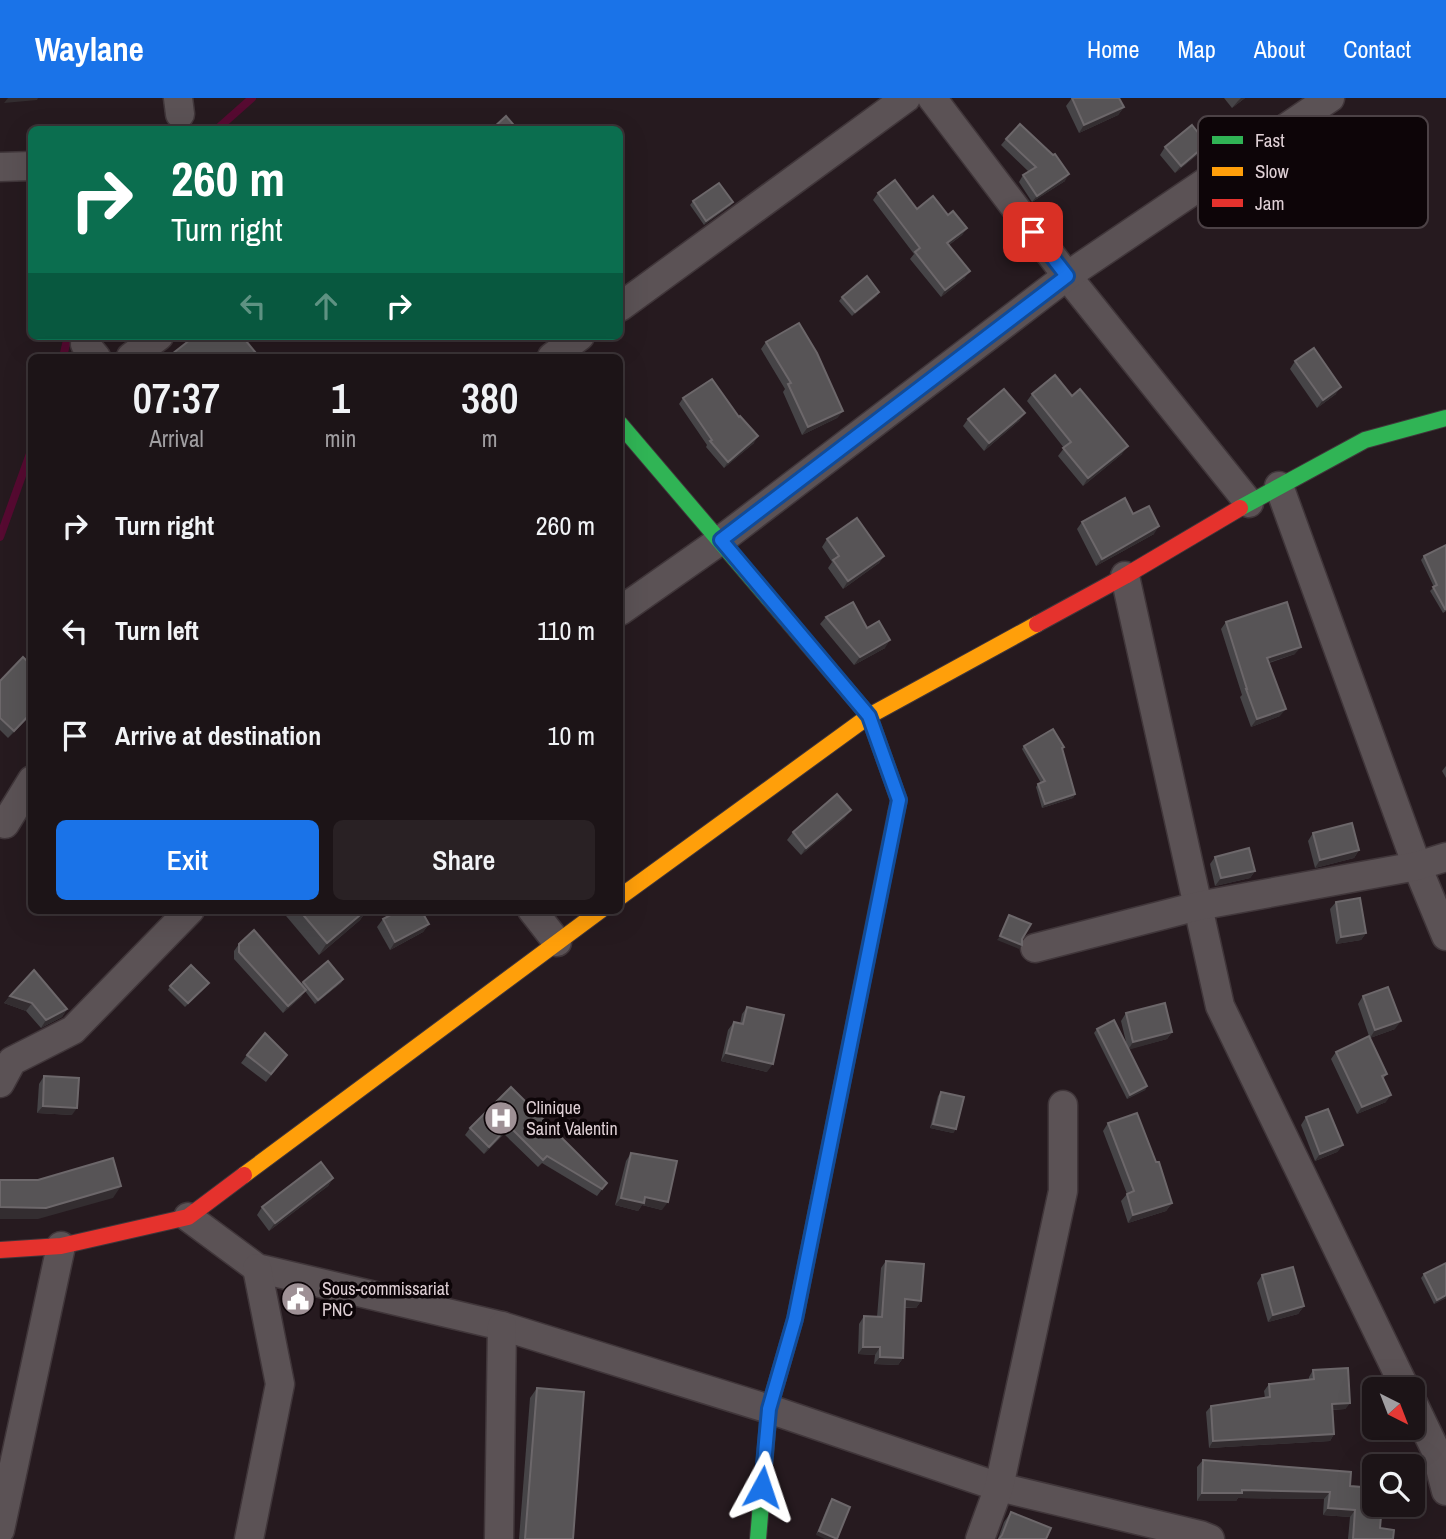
<!DOCTYPE html>
<html lang="en">
<head>
<meta charset="utf-8">
<style>
  :root { --surface:#1c1417; --page:#292124; --text:#f1f3f6; --muted:#a09ea1; --line:#3a3336; --accent:#1a73e8 }
  body { margin:0; font-family:"Archivo Narrow",sans-serif; background:var(--page); color:var(--text); height:100vh; display:flex; flex-direction:column; font-size:26px; white-space:nowrap }
  * { box-sizing:border-box; margin:0 }
  p { font-size:23px; color:var(--muted) }
  .icon { flex:none; width:38px; height:38px; fill:none; stroke:currentColor; stroke-width:2; stroke-linecap:round; stroke-linejoin:round }
  .map { position:relative; flex:1; overflow:hidden }
  .side { position:absolute; left:28px; top:256px; width:595px; height:560px; display:flex; flex-direction:column; background:var(--surface); border-radius:10px; box-shadow:0 7px 28px #0002,0 0 0 2px var(--line) }
  .side>* { flex:none }
  .hud { position:absolute; left:28px; top:28px; width:595px; height:214px; border-radius:10px; box-shadow:0 7px 28px #0002,0 0 0 2px var(--line); background:#0b6e4f; color:#fff; overflow:hidden }
  .needle { width:46px; rotate:138deg }
  .controls { position:absolute; left:1362px; top:1279px; display:grid; gap:14px }
  .controls a { display:grid; place-items:center; width:63px; height:63px; border-radius:10px; background:var(--surface); box-shadow:0 7px 28px #0002,0 0 0 2px var(--line); font-size:35px }
  .pin { position:absolute; display:grid; place-items:center; width:60px; height:60px; color:#fff; margin:-30px; border-radius:14px; box-shadow:0 4px 10px #0006 }
  .me { position:absolute; width:77px; margin:-38px; rotate:5deg; stroke-linejoin:round; filter:drop-shadow(0 0 5px #0008) }
  .turn { display:flex; align-items:center; gap:24px; height:147px; padding:0 28px; font-size:32px }
  .turn .icon { width:91px; height:91px; stroke-width:2.5 }
  .turn b { display:block; font-size:49px; line-height:60px }
  .lanes { display:flex; align-items:center; height:66px; padding:0 28px; background:#0003; justify-content:center; gap:35px; direction:ltr }
  .lanes .off { opacity:.35 }
  .eta { display:flex; justify-content:space-evenly; align-items:center; height:119px; text-align:center }
  .eta b { font-size:42px; font-weight:600; line-height:49px }
  .cta { display:flex; gap:14px; margin-top:auto; padding:14px 28px }
  .cta a { flex:1; height:80px; border-radius:10px; background:var(--accent); color:#fff; font-size:28px; font-weight:600; line-height:80px; text-align:center }
  .cta a+a { background:var(--page); color:var(--text) }
  ul { padding:0; list-style:none }
  li { display:flex; align-items:center; gap:21px; height:105px; padding:0 28px }
  li div { flex:1 }
  li b { display:block; font-size:26px }
  li em { font-style:normal }
  header { display:flex; align-items:center; gap:42px; box-sizing:border-box; height:98px; padding:0 35px; background:var(--accent); color:#fff }
  header strong { font-size:33px }
  nav { display:flex; gap:38px; margin-inline-start:auto; font-size:24px }
  .map>svg:first-child { display:block }
</style>
</head>
<body>
<header>
<strong>Waylane</strong>
<nav><a>Home</a><a>Map</a><a>About</a><a>Contact</a></nav>
</header>
<div class="map">
<svg width="1446" height="1441" viewBox="0 0 1446 1441">
  <rect width="100%" height="100%" fill="#261a1f"/>
  <g fill="none" stroke-linecap="round" stroke-linejoin="round">
    <!-- stream -->
    <g stroke="#560a31" stroke-width="8">
      <path d="M216,32L252,0"/>
      <path d="M63,259L68,238"/>
      <path d="M0,439L32,350"/>
    </g>
    <!-- street casing -->
    <g stroke="#40363a" stroke-width="31">
      <g id="street">
        <path d="M178,0L180,16"/>
        <path d="M932,0L1067,178L1249,405"/>
        <path d="M0,69L32,68"/>
        <path d="M620,209L906,0"/>
        <path d="M85,246L96,259"/>
        <path d="M131,259L159,238"/>
        <path d="M552,259L580,238"/>
        <path d="M1279,388L1417,768L1446,838"/>
        <path d="M1125,478L1220,908L1406,1292"/>
        <path d="M620,513L721,442L1067,178L1330,0"/>
        <path d="M5,726L32,682"/>
        <path d="M532,812L557,844"/>
        <path d="M1035,850L1198,808L1417,768L1446,759"/>
        <path d="M0,985L12,963L73,932L190,812"/>
        <path d="M188,1119L257,1170L502,1228L769,1311L999,1389L1200,1437L1210,1441"/>
        <path d="M1412,1303L1435,1351L1446,1393"/>
        <path d="M0,1432L61,1148"/>
        <path d="M249,1441L280,1286L257,1170"/>
        <path d="M499,1441L502,1228"/>
        <path d="M980,1441L999,1389L1063,1093V1007"/>
      </g>
    </g>
    <!-- fast casing -->
    <g stroke="#40363a" stroke-width="18">
      <g id="fast">
        <path d="M620,326L869,618L899,702L896,715"/>
        <path d="M1240,410L1365,342L1446,320"/>
        <path d="M758,1441L769,1311L778,1280"/>
      </g>
    </g>
    <!-- slow casing -->
    <g stroke="#40363a" stroke-width="18">
      <g id="slow">
        <path d="M620,799L869,618L1037,526"/>
        <path d="M244,1077L601,812"/>
        <path d="M778,1280L795,1221L896,715"/>
      </g>
    </g>
    <!-- jam casing -->
    <g stroke="#40363a" stroke-width="18">
      <g id="jam">
        <path d="M1037,526L1125,478L1240,410"/>
        <path d="M0,1152L61,1148L188,1119L244,1077"/>
      </g>
    </g>
    <!-- street -->
    <use href="#street" stroke="#5b5255" stroke-width="28"/>
    <!-- fast -->
    <use href="#fast" stroke="#30b455" stroke-width="16"/>
    <!-- slow -->
    <use href="#slow" stroke="#ff9f0a" stroke-width="16"/>
    <!-- jam -->
    <use href="#jam" stroke="#e5322d" stroke-width="16"/>
  </g>
  <!-- wall -->
  <g fill="#464447">
    <path d="M1072,0L1124,9L1118,17L1079,35L1066,8Z"/>
    <path d="M1224,0H1245L1232,10Z"/>
    <path d="M1006,41L1065,83L1032,104L1019,84L1023,77L1029,74L1001,47Z"/>
    <path d="M1207,46L1202,53L1175,75L1160,57L1165,49Z"/>
    <path d="M1367,86L1420,101L1414,108L1393,128L1362,94Z"/>
    <path d="M878,95L967,130L962,137L949,147L965,180L941,199L910,161L914,156L873,102Z"/>
    <path d="M693,103L733,104L730,108L704,127L690,107Z"/>
    <path d="M877,198L852,218L839,203L842,199Z"/>
    <path d="M766,244L843,313L837,320L802,337L783,294L785,291L761,251Z"/>
    <path d="M1295,263L1336,296L1317,310L1290,271Z"/>
    <path d="M1032,296L1072,298L1122,356L1083,388L1058,358L1064,350L1027,303Z"/>
    <path d="M683,300L754,345L724,370L706,349L707,347L679,306Z"/>
    <path d="M1025,315L1019,323L984,353L963,328L968,321Z"/>
    <path d="M1133,416L1154,436L1096,468L1077,431L1082,424Z"/>
    <path d="M827,441L884,458L879,465L843,491L828,470L832,464L822,449Z"/>
    <path d="M1446,447V513L1443,515L1430,493L1434,489L1421,462L1424,458Z"/>
    <path d="M826,519L867,530L885,550L854,567L820,526Z"/>
    <path d="M1226,524L1295,556L1269,565L1280,618L1251,629L1240,599L1242,597L1221,531Z"/>
    <path d="M32,568V616L8,640L0,632V583Z"/>
    <path d="M1024,648L1064,649L1062,652L1075,696L1073,700L1042,710L1036,689L1038,686L1041,685L1022,651Z"/>
    <path d="M1446,668V680L1442,673Z"/>
    <path d="M845,720L801,757L787,742L793,734Z"/>
    <path d="M1313,735L1359,752L1354,760L1315,770L1308,743Z"/>
    <path d="M1215,759L1255,773L1250,780L1215,788L1210,766Z"/>
    <path d="M1336,804L1366,835L1361,842L1336,846L1330,811Z"/>
    <path d="M281,812H367L360,822L319,857Z"/>
    <path d="M383,821L429,826L423,834L390,852L377,829Z"/>
    <path d="M239,846L301,886L303,884L343,881L341,885L315,906L305,893L301,899L283,915L234,861V853Z"/>
    <path d="M209,885L185,909L168,892L170,888Z"/>
    <path d="M10,898L67,911L62,919L41,930L26,913L4,905Z"/>
    <path d="M1363,898L1395,931L1370,940L1387,976L1383,981L1386,1004L1357,1016L1331,961L1336,954L1369,938L1358,906Z"/>
    <path d="M747,909L767,974L721,963L728,932L734,924L740,926L742,916Z"/>
    <path d="M1126,915L1172,934L1167,941L1129,951L1147,988L1145,992L1127,1001L1094,935L1097,931L1127,948L1121,923Z"/>
    <path d="M247,957H287L266,984L241,965Z"/>
    <path d="M44,978L72,1017L37,1015L39,986Z"/>
    <path d="M511,989L607,1085L597,1098L542,1065L538,1069L504,1036L484,1056L465,1037L470,1030Z"/>
    <path d="M941,994L956,1031L953,1035L930,1030L938,998Z"/>
    <path d="M1306,1019L1343,1047L1337,1054L1315,1063L1301,1027Z"/>
    <path d="M1108,1025L1172,1105L1166,1113L1128,1125L1121,1103L1127,1096L1103,1033Z"/>
    <path d="M631,1055L662,1112L642,1107L638,1113L615,1107L626,1063Z"/>
    <path d="M333,1080L328,1088L269,1133L257,1117L262,1109Z"/>
    <path d="M886,1163L921,1203L916,1210H905L903,1260L898,1267L874,1266L875,1257L858,1256L859,1226L864,1218L877,1219L881,1170Z"/>
    <path d="M1446,1165V1200L1434,1206L1421,1180L1424,1176Z"/>
    <path d="M1262,1177L1304,1208L1298,1216L1268,1224L1257,1185Z"/>
    <path d="M1313,1272L1350,1305L1345,1311L1333,1312L1334,1336L1330,1343L1209,1350L1206,1314L1211,1308L1265,1300L1264,1293L1269,1286L1309,1281V1279Z"/>
    <path d="M537,1290L573,1441H519L530,1300Z"/>
    <path d="M1203,1362L1350,1388L1380,1430L1393,1441H1348L1350,1419L1323,1417L1324,1401L1238,1400L1236,1403H1197V1369Z"/>
    <path d="M832,1401L850,1409L816,1437L829,1405Z"/>
    <path d="M1011,1414L1046,1441H998L1004,1424Z"/>
  </g>
  <!-- shaded-wall -->
  <g fill="#332d30">
    <path d="M8,0H38L37,2L4,5Z"/>
    <path d="M1241,0H1245L1232,10L1238,3Z"/>
    <path d="M1124,9L1118,17L1079,35L1084,27Z"/>
    <path d="M1207,46L1202,53L1175,75L1181,68Z"/>
    <path d="M1069,76L1065,83L1032,104L1037,98Z"/>
    <path d="M1420,101L1414,108L1393,128L1399,120Z"/>
    <path d="M733,104L730,108L704,127L706,123Z"/>
    <path d="M967,130L962,137L942,152L947,145Z"/>
    <path d="M970,173L965,180L941,199L945,192Z"/>
    <path d="M879,194L877,198L852,218L855,214Z"/>
    <path d="M1341,289L1336,296L1317,310L1323,302Z"/>
    <path d="M843,313L837,320L802,337L808,329Z"/>
    <path d="M1025,315L1019,323L984,353L989,345Z"/>
    <path d="M758,338L754,345L724,370L728,364Z"/>
    <path d="M1128,348L1122,356L1083,388L1088,380Z"/>
    <path d="M1159,428L1154,436L1096,468L1102,461Z"/>
    <path d="M884,458L879,465L843,491L848,483Z"/>
    <path d="M890,542L885,550L854,567L860,559Z"/>
    <path d="M1301,549L1295,556L1261,567L1267,560Z"/>
    <path d="M1286,611L1280,618L1251,629L1257,621Z"/>
    <path d="M32,614V616L8,640L14,633Z"/>
    <path d="M1075,696L1073,700L1042,710L1045,706Z"/>
    <path d="M851,712L845,720L801,757L806,750Z"/>
    <path d="M1359,752L1354,760L1315,770L1320,762Z"/>
    <path d="M1255,773L1250,780L1215,788L1221,780Z"/>
    <path d="M367,812L360,822L319,857L327,845Z"/>
    <path d="M429,826L423,834L390,852L395,844Z"/>
    <path d="M1366,835L1361,842L1336,846L1341,839Z"/>
    <path d="M1000,838L1022,847L1019,851L997,842Z"/>
    <path d="M343,881L341,885L315,906L318,902Z"/>
    <path d="M306,892L301,899L283,915L288,908Z"/>
    <path d="M10,898L32,905L26,913L4,905Z"/>
    <path d="M67,911L62,919L41,930L46,922Z"/>
    <path d="M1401,923L1395,931L1370,940L1375,932Z"/>
    <path d="M1172,934L1167,941L1128,952L1133,944Z"/>
    <path d="M726,955L773,966L767,974L721,963Z"/>
    <path d="M1147,988L1145,992L1127,1001L1130,997Z"/>
    <path d="M1391,997L1386,1004L1357,1016L1362,1009Z"/>
    <path d="M43,1008L77,1010L72,1017L37,1015Z"/>
    <path d="M933,1026L956,1031L953,1035L930,1030Z"/>
    <path d="M509,1028L504,1036L484,1056L489,1049Z"/>
    <path d="M1343,1047L1337,1054L1315,1063L1320,1056Z"/>
    <path d="M333,1080L328,1088L269,1133L275,1125Z"/>
    <path d="M121,1088L113,1100L38,1121H0V1109Z"/>
    <path d="M645,1099L668,1104L662,1112L642,1107L638,1113L615,1107L621,1100Z"/>
    <path d="M1172,1105L1166,1113L1128,1125L1133,1117Z"/>
    <path d="M1446,1197V1200L1434,1206L1437,1202Z"/>
    <path d="M905,1201L921,1203L916,1210L900,1209Z"/>
    <path d="M1304,1208L1298,1216L1268,1224L1273,1217Z"/>
    <path d="M863,1249H880L875,1257L858,1256Z"/>
    <path d="M880,1259L903,1260L898,1267L874,1266Z"/>
    <path d="M1350,1305L1345,1311L1328,1312L1332,1306Z"/>
    <path d="M1334,1336L1330,1343L1209,1350L1213,1343Z"/>
    <path d="M1242,1392L1330,1394L1324,1401L1238,1400L1236,1403H1197L1202,1395Z"/>
    <path d="M1328,1410L1355,1412L1350,1419L1323,1417Z"/>
    <path d="M819,1433L837,1441H825L816,1437Z"/>
  </g>
  <!-- building -->
  <g fill="#575456" stroke="#6c676a" stroke-width="2">
    <path d="M1072,0H1119L1124,9L1084,27Z"/>
    <path d="M506,18L518,32H491Z"/>
    <path d="M1020,26L1053,57L1055,56L1069,76L1037,98L1023,77L1036,69L1006,41Z"/>
    <path d="M1192,27L1207,46L1181,68L1165,49Z"/>
    <path d="M895,82L917,111L933,98L948,117L953,113L967,130L947,145L970,173L945,192L915,154L920,150L878,95Z"/>
    <path d="M719,85L733,104L706,123L693,103Z"/>
    <path d="M867,178L879,194L855,214L842,199Z"/>
    <path d="M799,225L817,255L843,313L808,329L788,286L791,285L766,244Z"/>
    <path d="M195,238H242L256,255L250,259H174L172,256Z"/>
    <path d="M1314,250L1341,289L1323,302L1295,263Z"/>
    <path d="M1055,277L1072,298L1080,291L1128,348L1088,380L1063,350L1071,344L1032,296Z"/>
    <path d="M712,281L739,319L740,318L758,338L728,364L710,343L712,342L683,300Z"/>
    <path d="M1004,291L1025,315L989,345L968,321Z"/>
    <path d="M1125,400L1133,416L1149,408L1159,428L1102,461L1082,424Z"/>
    <path d="M857,420L884,458L848,483L833,462L839,458L827,441Z"/>
    <path d="M1446,447V511H1445L1433,489L1437,487L1424,458Z"/>
    <path d="M853,504L867,530L879,523L890,542L860,559L826,519Z"/>
    <path d="M1287,504L1301,549L1267,560L1286,611L1257,621L1246,591H1247L1226,524Z"/>
    <path d="M23,559L32,568V614L14,633L0,620V583Z"/>
    <path d="M1053,631L1064,649L1062,650L1075,696L1045,706L1038,686L1045,683L1024,648Z"/>
    <path d="M837,696L851,712L806,750L793,734Z"/>
    <path d="M1352,725L1359,752L1320,762L1313,735Z"/>
    <path d="M1249,750L1255,773L1221,780L1215,759Z"/>
    <path d="M1360,800L1366,835L1341,839L1336,804Z"/>
    <path d="M299,812H366L327,845Z"/>
    <path d="M400,812H421L429,826L395,844L383,821Z"/>
    <path d="M1009,817L1031,826L1022,841V847L1000,838Z"/>
    <path d="M254,832L306,892L288,908L239,854V846Z"/>
    <path d="M328,863L343,881L318,902L303,884Z"/>
    <path d="M191,867L209,885L188,905L170,888Z"/>
    <path d="M34,872L67,911L46,922L32,905L10,898Z"/>
    <path d="M1388,889L1401,923L1375,932L1363,898Z"/>
    <path d="M1165,905L1172,934L1133,944L1126,915Z"/>
    <path d="M747,909L784,917L773,966L726,955L734,924L743,926Z"/>
    <path d="M1114,922L1147,988L1130,997L1097,931Z"/>
    <path d="M265,935L287,957L271,976L247,957Z"/>
    <path d="M1369,938L1387,976L1382,978L1391,997L1362,1009L1336,954Z"/>
    <path d="M44,978L79,980L77,1010L43,1008Z"/>
    <path d="M511,989L607,1085L602,1091L547,1058L543,1062L509,1028L489,1049L470,1030Z"/>
    <path d="M941,994L964,999L956,1031L933,1026Z"/>
    <path d="M1328,1011L1343,1047L1320,1056L1306,1019Z"/>
    <path d="M1137,1015L1156,1064H1159L1172,1105L1133,1117L1127,1096L1134,1093L1108,1025Z"/>
    <path d="M631,1055L677,1063L668,1104L645,1099L644,1105L621,1100Z"/>
    <path d="M113,1060L121,1088L46,1110L0,1109V1082H38Z"/>
    <path d="M321,1064L333,1080L275,1125L262,1109Z"/>
    <path d="M886,1163L924,1166L921,1203L905,1201L903,1260L880,1259V1249H863L864,1218L882,1219Z"/>
    <path d="M1446,1165V1197L1437,1202L1424,1176Z"/>
    <path d="M1293,1169L1304,1208L1273,1217L1262,1177Z"/>
    <path d="M1348,1270L1350,1305L1332,1306L1334,1336L1213,1343L1211,1308L1270,1299L1269,1286L1314,1281L1313,1272Z"/>
    <path d="M537,1290L584,1294L573,1441H525Z"/>
    <path d="M1203,1362L1351,1374L1350,1388L1374,1390V1407H1382L1380,1430L1394,1432L1393,1441H1353L1355,1412L1328,1410L1330,1394L1242,1392V1395H1202Z"/>
    <path d="M832,1401L850,1409L837,1441L819,1433Z"/>
    <path d="M1011,1414L1051,1430L1046,1441H999L1002,1437Z"/>
  </g>
  <g fill="none" stroke-linecap="round" stroke-linejoin="round">
    <!-- route casing -->
    <g stroke="#114b97" stroke-width="18">
      <path id="route" d="M762,1389L769,1311L795,1221L899,702L869,618L721,442L1067,178L1033,134"/>
    </g>
    <!-- route -->
    <use href="#route" stroke="#1a73e8" stroke-width="12"/>
  </g>
  <!-- icons -->
  <defs>
    <g id="hospital-disc" transform="scale(1.75)"><circle r="9.5" fill="#9e9095" stroke="#0d0508"/><path d="M-5-5h3v3.5h4V-5h3V5h-3V1.5h-4V5h-3Z" fill="#fff"/></g>
    <g id="civic-disc" transform="scale(1.75)"><circle r="9.5" fill="#9e9095" stroke="#0d0508"/><path d="M-.6-6.5H3V-4.5H.6V-3L4-1V1h2V6H-6V1h2V-1L-.6-3ZM-1.2 2.5V6h2.4V2.5Z" fill="#fff"/></g>
  </defs>
  <g fill-rule="evenodd">
    <use href="#hospital-disc" x="501" y="1020"/>
    <use href="#civic-disc" x="298" y="1201"/>
  </g>
  <g text-anchor="middle" stroke-width="7" stroke-linejoin="round" paint-order="stroke">
    <!-- poi labels -->
    <g font-size="18" fill="#dfd0d5" stroke="#0d0508" text-anchor="start">
      <text x="526" y="1016">Clinique<tspan x="526" dy="21">Saint Valentin</tspan></text>
      <text x="322" y="1197">Sous-commissariat<tspan x="322" dy="21">PNC</tspan></text>
    </g>
  </g>
  <!-- legend -->
  <rect x="1198" y="18" width="230" height="112" rx="10" fill="#0d0508" stroke="#4c4246" stroke-width="2"/>
  <rect x="1212" y="38" width="31" height="8" fill="#30b455"/>
  <rect x="1212" y="69" width="31" height="9" fill="#ff9f0a"/>
  <rect x="1212" y="101" width="31" height="8" fill="#e5322d"/>
  <g font-size="19" fill="#dfd0d5">
    <text x="1255" y="49">Fast</text>
    <text x="1255" y="80">Slow</text>
    <text x="1255" y="112">Jam</text>
  </g>
</svg>
<div class="controls">
<a><svg class="needle" viewBox="-14 -14 28 28"><path d="M0-13l5 13h-10z" fill="#e53935"/><path d="M0 13l5-13h-10z" fill="#a09ea1"/></svg></a>
<a><svg class="icon" aria-label="search" viewBox="0 0 24 24"><circle cx="10" cy="10" r="6"/><path d="M15 15l6 6"/></svg></a>
</div>
<div class="pin" style="left:1033px;top:134px;background:#d93025"><svg class="icon" aria-label="arrive" viewBox="0 0 24 24"><path d="M6 21V4h12l-3 4 3 4H6"/></svg></div>
<svg class="me" style="left:762px;top:1389px" viewBox="-20 -20 40 40"><path d="M0-17L14 15 0 8-14 15z" fill="#1a73e8" stroke="#fff" stroke-width="4"/></svg>
<div class="hud">
<div class="turn"><svg class="icon" aria-label="right" viewBox="0 0 24 24"><path d="M7 20v-9h11M14 6l5 5-5 5"/></svg><div><b>260 m</b>Turn right</div></div>
<div class="lanes"><svg class="icon off" aria-label="left" viewBox="0 0 24 24"><path d="M17 20v-9H6M10 6l-5 5 5 5"/></svg><svg class="icon off" aria-label="ahead" viewBox="0 0 24 24"><path d="M12 20V5M6 11l6-6 6 6"/></svg><svg class="icon" aria-label="right" viewBox="0 0 24 24"><path d="M7 20v-9h11M14 6l5 5-5 5"/></svg></div>
</div>
<section class="side">
<div class="eta">
<div><b>07:37</b><p>Arrival</p></div>
<div><b>1</b><p>min</p></div>
<div><b>380</b><p>m</p></div>
</div>
<ul>
<li><svg class="icon" aria-label="right" viewBox="0 0 24 24"><path d="M7 20v-9h11M14 6l5 5-5 5"/></svg><div><b>Turn right</b></div><em>260 m</em></li>
<li><svg class="icon" aria-label="left" viewBox="0 0 24 24"><path d="M17 20v-9H6M10 6l-5 5 5 5"/></svg><div><b>Turn left</b></div><em>110 m</em></li>
<li><svg class="icon" aria-label="arrive" viewBox="0 0 24 24"><path d="M6 21V4h12l-3 4 3 4H6"/></svg><div><b>Arrive at destination</b></div><em>10 m</em></li>
</ul>
<div class="cta"><a>Exit</a><a>Share</a></div>
</section>
</div>
</body>
</html>
